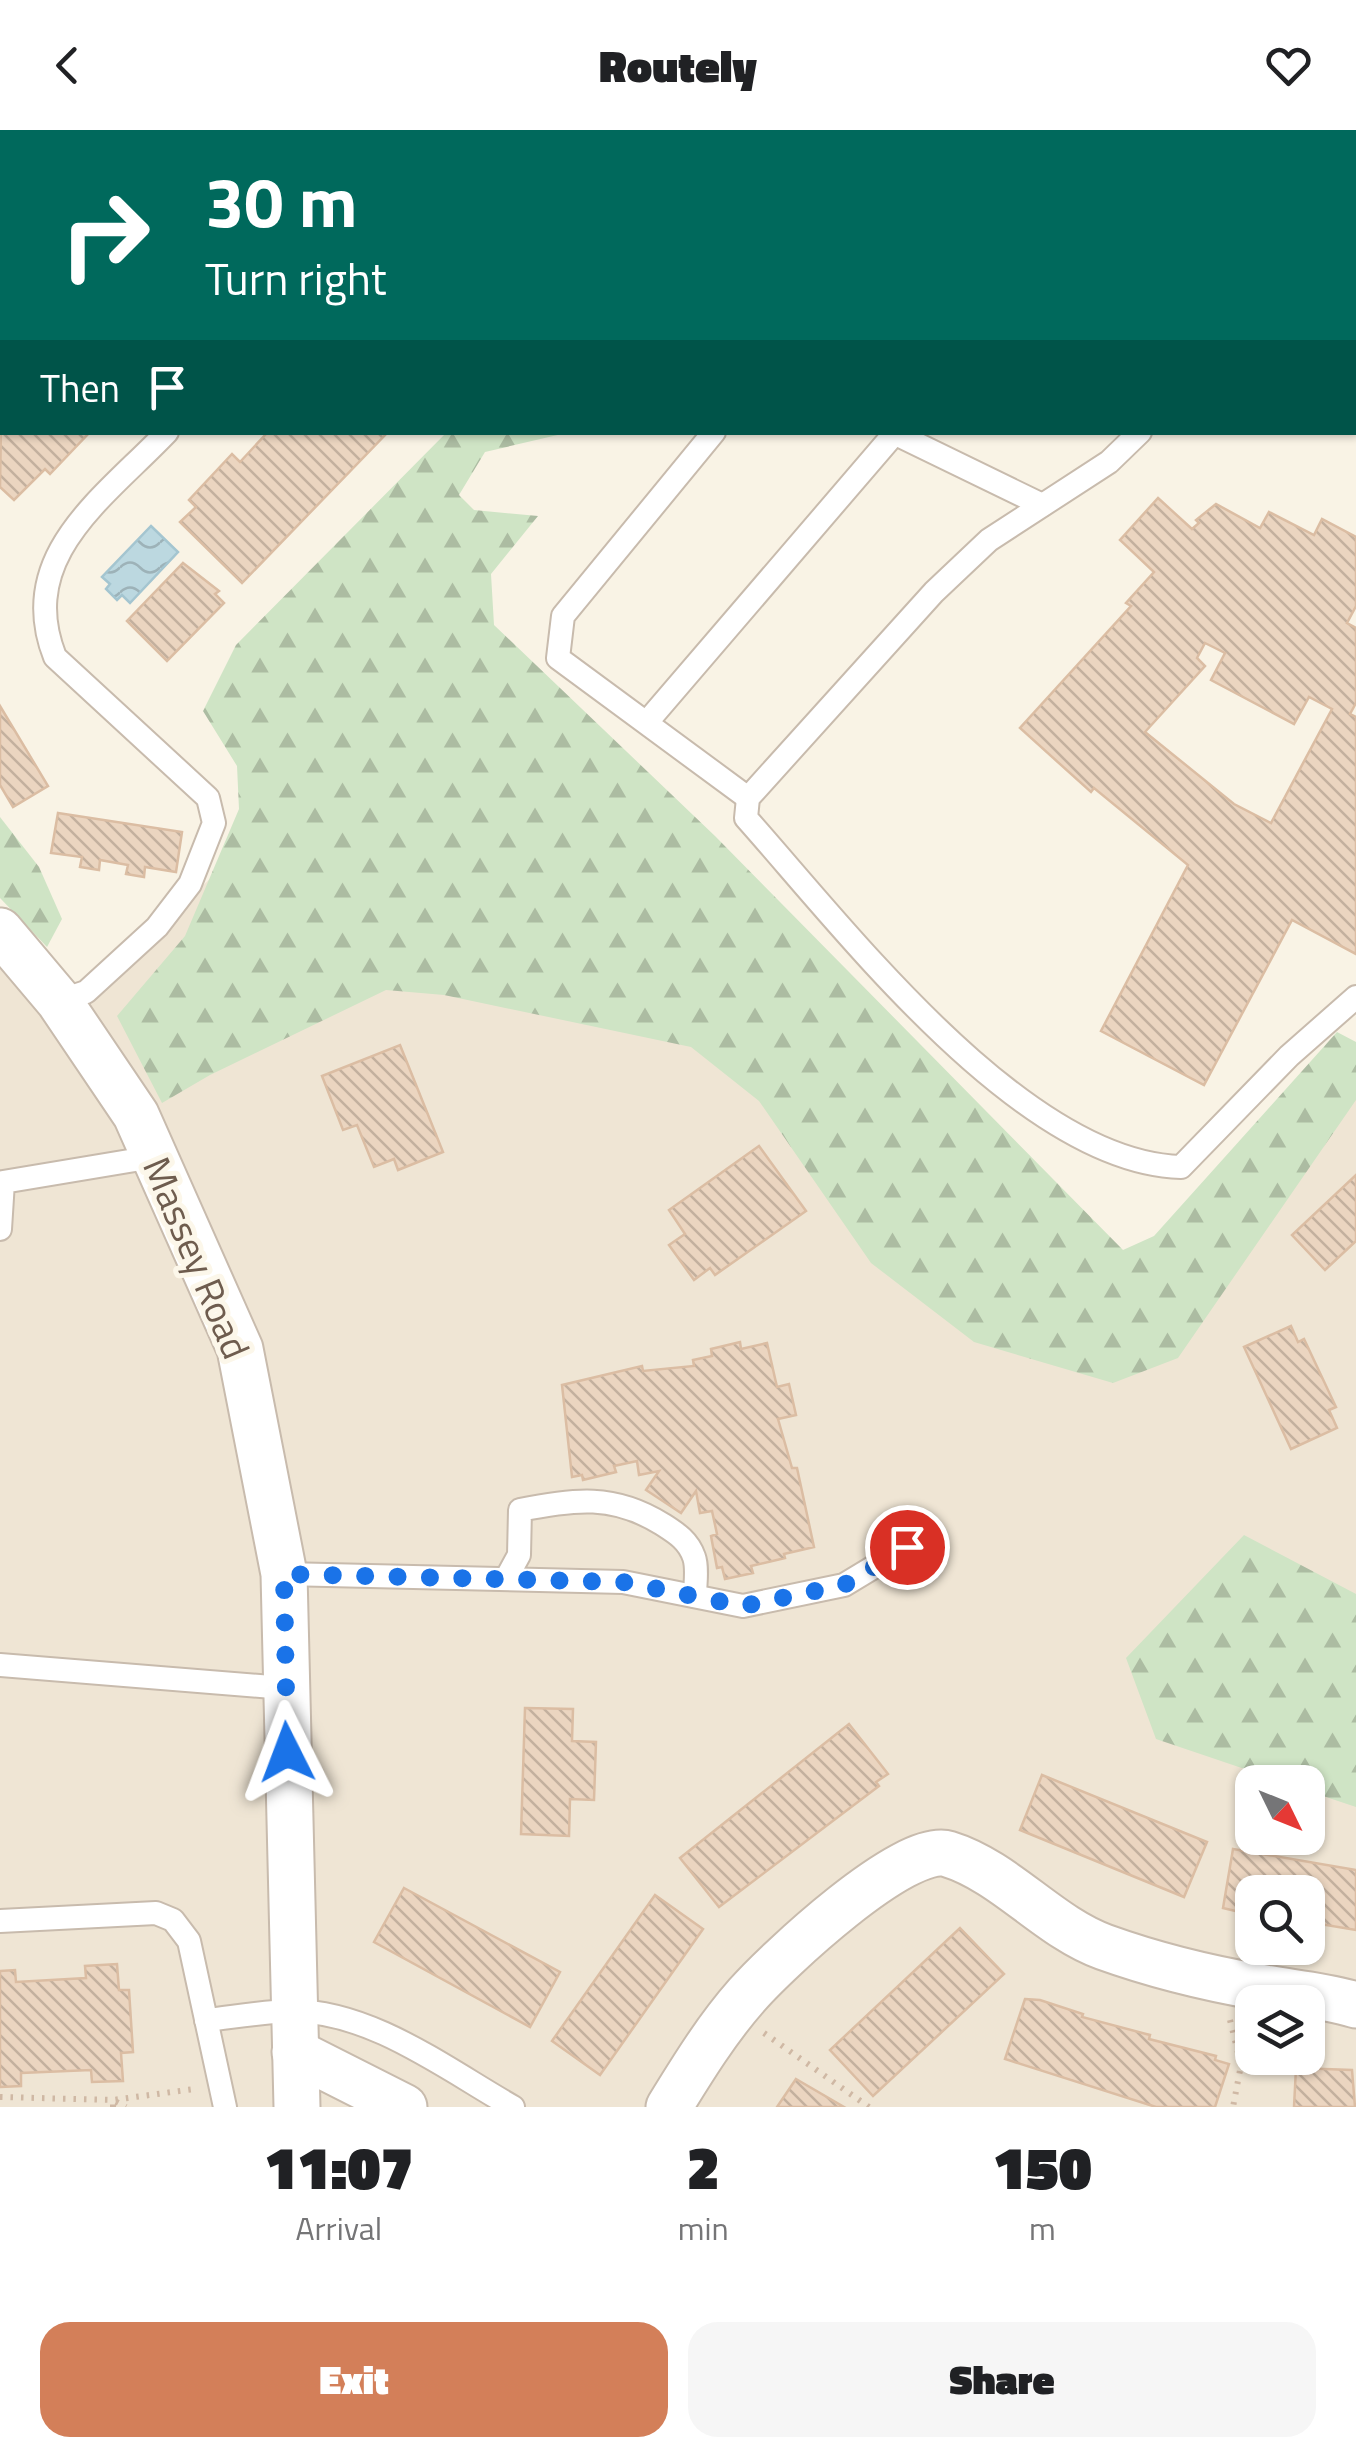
<!DOCTYPE html>
<html lang="en">
<head>
<meta charset="utf-8">
<style>
  :root { --surface:#fff; --page:#f6f6f6; --text:#202124; --muted:#757577; --accent:#d37f59 }
  body { margin:0; font-family:"Titillium Web",sans-serif; background:var(--page); color:var(--text); height:100vh; display:flex; flex-direction:column; font-size:38px; white-space:nowrap }
  * { box-sizing:border-box; margin:0 }
  p { font-size:32px; color:var(--muted) }
  .icon { flex:none; width:55px; height:55px; fill:none; stroke:currentColor; stroke-width:2; stroke-linecap:round; stroke-linejoin:round }
  .map { position:relative; height:1977px; overflow:hidden }
  .details { display:flex; flex-direction:column; background:var(--surface); flex:1 }
  .details>* { flex:none }
  .guide { position:absolute; left:0px; top:0px; width:1358px; height:305px; box-shadow:0 2px 8px #0004; background:#00695c; color:#fff; overflow:hidden }
  .needle { width:65px; rotate:133deg }
  .controls { position:absolute; left:1235px; top:1635px; display:grid; gap:20px }
  .controls a { display:grid; place-items:center; width:90px; height:90px; border-radius:20px; background:var(--surface); box-shadow:0 2px 8px #0004; font-size:50px }
  .pin { position:absolute; display:grid; place-items:center; width:85px; height:85px; color:#fff; margin:-42px; border:5px solid #fff; border-radius:50%; box-shadow:0 2px 10px #0007 }
  .me { position:absolute; width:110px; margin:-55px; rotate:357deg; stroke-linejoin:round; filter:drop-shadow(0 0 8px #0008) }
  .turn { display:flex; align-items:center; gap:35px; height:210px; padding:0 40px; font-size:45px }
  .turn .icon { width:130px; height:130px; stroke-width:2.5 }
  .turn b { display:block; font-size:70px; line-height:85px }
  .then { display:flex; align-items:center; height:95px; padding:0 40px; background:#0003; gap:20px; font-size:38px }
  .eta { display:flex; justify-content:space-evenly; align-items:center; height:170px; text-align:center }
  .eta b { font-size:60px; font-weight:800; line-height:70px }
  .cta { display:flex; gap:20px; margin-top:auto; padding:20px 40px }
  .cta a { flex:1; height:115px; border-radius:30px; background:var(--accent); color:#fff; font-size:40px; font-weight:800; line-height:115px; text-align:center }
  .cta a+a { background:var(--page); color:var(--text) }
  header { display:flex; justify-content:space-between; align-items:center; height:130px; padding:0 40px; background:var(--surface); font-size:45px; font-weight:800 }
  .map>svg:first-child { display:block }
</style>
</head>
<body>
<header><svg class="icon" aria-label="back" viewBox="0 0 24 24"><path d="M15 5l-7 7 7 7"/></svg>Routely<svg class="icon" aria-label="heart" viewBox="0 0 24 24"><path d="M12 20l-8-8c-3-5 5-10 8-4 3-6 11-1 8 4z"/></svg></header>
<div class="map">
<svg width="1356" height="1977" viewBox="0 0 1356 1977">
  <defs>
    <pattern id="forest-firs" width="22" height="20" patternUnits="userSpaceOnUse" patternTransform="scale(2.5)"><rect width="22" height="20" fill="#cfe4c5"/><path d="M5 1l3.5 6h-7zM16 11l3.5 6h-7z" fill="#acbca2"/></pattern>
    <pattern id="water-waves" width="16" height="10" patternUnits="userSpaceOnUse" patternTransform="scale(2.5)"><rect width="16" height="10" fill="#bcd8e0"/><path d="M0 5q4-4 8 0t8 0" fill="none" stroke="#9db2b8"/></pattern>
    <pattern id="building-back-hatch" width="6" height="6" patternUnits="userSpaceOnUse" patternTransform="scale(2.5)"><rect width="6" height="6" fill="#ebd5c0"/><path d="M-1 5l2 2M0 0l6 6M5-1l2 2" fill="none" stroke="#c3b09e"/></pattern>
  </defs>
  <rect width="100%" height="100%" fill="#f9f3e5"/>
  <!-- residential -->
  <path fill="#efe5d4" fill-rule="evenodd" d="M331,498L1105,1165L1356,916V1977H0V822L87,862L250,712ZM1252,1652H1308V1708H1252ZM1252,1762H1308V1818H1252ZM1252,1872H1308V1928H1252Z"/>
  <!-- forest -->
  <g fill="url(#forest-firs)">
    <path d="M0,0H605L2,2L0,187Z"/>
    <path d="M748,0H1080L1085,2H745Z"/>
    <path d="M446,303H589L562,304L485,322L459,365L474,380L538,386L491,444L494,495L715,706L1123,1120L1154,1106L1337,902L1356,912V970L1178,1228L1113,1253L974,1212L871,1133L759,971L691,917L444,865L386,860L210,945L162,973L117,886L185,806L239,679L237,636L203,581L236,515Z"/>
    <path d="M0,687L39,737L62,789L47,817L0,768Z"/>
    <path d="M1244,1405L1356,1464V1677L1308,1661V1652H1283L1156,1609L1126,1528Z"/>
  </g>
  <!-- water -->
  <path fill="url(#water-waves)" stroke="#a4c5d0" stroke-width="2.5" d="M151,396L178,422L130,473L122,465L117,470L106,459L110,454L102,447Z"/>
  <!-- building -->
  <g fill="url(#building-back-hatch)" stroke="#dbbda3" stroke-width="2.5" fill-rule="evenodd">
    <path d="M2,236V302H90L50,344L45,339L14,370L0,357Z"/>
    <path d="M262,302H388L242,453L180,392L196,377L189,370L232,324L240,332L265,305Z"/>
    <path d="M1158,368L1192,399L1199,393L1196,390L1216,374L1260,398L1269,382L1314,405L1322,389L1356,407V476L1347,493L1356,498V573L1350,584L1356,587V824L1292,790L1204,955L1101,901L1188,735L1094,658L1091,662L1020,598L1131,476L1126,473L1154,442L1120,410ZM1205,513L1225,523L1211,550L1294,594L1309,567L1332,579L1271,693L1234,674L1145,602L1205,536L1197,528Z"/>
    <path d="M183,433L219,461L215,464L224,473L167,531L127,491Z"/>
    <path d="M0,576L48,656L13,677L0,655Z"/>
    <path d="M58,683L182,702L176,742L145,737L144,747L126,744L128,735L100,730L99,740L80,737L82,727L51,723Z"/>
    <path d="M400,915L443,1022L398,1040L394,1029L374,1037L357,995L343,1000L322,946Z"/>
    <path d="M759,1016L806,1081L715,1145L710,1138L694,1150L669,1115L685,1104L669,1080Z"/>
    <path d="M1356,1045V1111L1325,1140L1292,1105Z"/>
    <path d="M1291,1196L1298,1212L1304,1209L1336,1277L1329,1280L1337,1298L1291,1319L1244,1217Z"/>
    <path d="M740,1212L741,1219L767,1213L777,1257L789,1254L796,1285L778,1289L792,1338H797L814,1417L784,1424L785,1428L751,1436L753,1443L725,1449L722,1437L717,1438L711,1406L717,1404L712,1381L700,1383L696,1361L681,1383L646,1360L659,1341L639,1345L637,1331L614,1336L616,1342L583,1350L582,1345L572,1347L562,1255L642,1236L643,1241L694,1236L693,1230L712,1226L711,1219Z"/>
    <path d="M525,1578L573,1579L572,1611L596,1612L594,1670L570,1669L569,1706L521,1704Z"/>
    <path d="M849,1594L888,1644L876,1652L879,1656L719,1777L680,1728Z"/>
    <path d="M1042,1645L1207,1712L1184,1767L1020,1700Z"/>
    <path d="M1233,1719L1356,1740V1800L1308,1792V1762H1252V1785L1223,1778Z"/>
    <path d="M404,1758L560,1842L530,1897L374,1812Z"/>
    <path d="M655,1765L703,1799L600,1945L552,1911Z"/>
    <path d="M960,1798L1004,1844L873,1966L830,1920Z"/>
    <path d="M117,1834L119,1860H129L133,1922L121,1923L123,1951L92,1952L91,1940L21,1943V1956L0,1957V1841L15,1840L16,1852L86,1848L85,1836Z"/>
    <path d="M1025,1869L1040,1870L1083,1884L1082,1887L1150,1905L1149,1909L1216,1926L1215,1930L1229,1934L1215,1977H1156L1005,1929Z"/>
    <path d="M1296,1938L1352,1940L1355,1977H1294Z"/>
    <path d="M796,1949L844,1977H777Z"/>
  </g>
  <g fill="none" stroke-linecap="round" stroke-linejoin="round">
    <!-- service casing -->
    <g stroke="#c8bbad" stroke-width="26">
      <g id="service">
        <path d="M671,2L673,0"/>
        <path d="M1167,2L1168,0"/>
        <path d="M1355,264L1356,265"/>
        <path d="M714,302L563,486L558,528L748,668"/>
        <path d="M892,302L1042,375"/>
        <path d="M1140,302L1109,332L989,410L934,462L748,668L746,688C845,799 1023,1033 1181,1037L1289,926L1356,867"/>
        <path d="M647,592L894,304"/>
        <path d="M59,871L86,862L157,797L190,754L214,693L208,668L55,527C15,426 104,368 167,302"/>
        <path d="M0,1099L3,1052L153,1027"/>
        <path d="M284,1444L623,1452L743,1476L844,1455L907,1417"/>
        <path d="M507,1447L519,1425L520,1380C574,1369 614,1364 662,1394C676,1403 688,1410 694,1427C698,1438 695,1454 695,1466"/>
        <path d="M0,1535L284,1558"/>
        <path d="M0,1791L156,1783L173,1790L189,1811L225,1977"/>
        <path d="M206,1890C233,1887 262,1882 290,1881C370,1880 446,1939 513,1977"/>
      </g>
    </g>
    <!-- minor casing -->
    <g stroke="#c8bbad" stroke-width="49">
      <g id="minor">
        <path d="M0,801L59,871L136,985L240,1219L284,1444L297,1977"/>
        <path d="M295,1922L404,1977"/>
        <path d="M669,1977C693,1938 717,1899 747,1865C777,1831 905,1711 948,1724C1006,1742 1047,1796 1104,1817C1154,1835 1207,1848 1259,1857C1291,1863 1325,1865 1356,1875"/>
      </g>
    </g>
    <!-- secondary casing -->
    <g stroke="#cbbcab" stroke-width="59">
      <g id="secondary">
        <path d="M1314,0L1318,2"/>
        <path d="M1355,26H1356"/>
      </g>
    </g>
    <!-- path -->
    <g stroke="#cfb8a4" stroke-width="6" stroke-dasharray="2.5 8" stroke-linecap="butt">
      <path d="M1230,1890L1241,1935L1233,1977"/>
      <path d="M764,1903L869,1977"/>
      <path d="M0,1967L113,1970L194,1959"/>
      <path d="M113,1977V1970L126,1977"/>
    </g>
    <!-- service -->
    <use href="#service" stroke="#fff" stroke-width="22"/>
    <!-- minor -->
    <use href="#minor" stroke="#fff" stroke-width="45"/>
    <!-- secondary -->
    <use href="#secondary" stroke="#fff" stroke-width="55"/>
  </g>
  <g fill="none" stroke-linecap="round" stroke-linejoin="round">
    <!-- route -->
    <path stroke="#1a73e8" stroke-width="18" stroke-dasharray="0 32.4" d="M287,1622L284,1444L623,1452L743,1476L844,1455L907,1417"/>
  </g>
  <g text-anchor="middle" stroke-width="10" stroke-linejoin="round" paint-order="stroke">
    <!-- street labels -->
    <g font-size="38" fill="#6e5c4e" stroke="#fcf7ea">
      <text transform="translate(196 1128) rotate(67)" y="13">Massey Road</text>
    </g>
  </g>
</svg>
<div class="controls">
<a><svg class="needle" viewBox="-14 -14 28 28"><path d="M0-13l5 13h-10z" fill="#e53935"/><path d="M0 13l5-13h-10z" fill="#757577"/></svg></a>
<a><svg class="icon" aria-label="search" viewBox="0 0 24 24"><circle cx="10" cy="10" r="6"/><path d="M15 15l6 6"/></svg></a>
<a><svg class="icon" aria-label="layers" viewBox="0 0 24 24"><path d="M12 4l9 5-9 5-9-5zM3 14l9 5 9-5"/></svg></a>
</div>
<div class="pin" style="left:907px;top:1417px;background:#d93025"><svg class="icon" aria-label="arrive" viewBox="0 0 24 24"><path d="M6 21V4h12l-3 4 3 4H6"/></svg></div>
<svg class="me" style="left:287px;top:1622px" viewBox="-20 -20 40 40"><path d="M0-17L14 15 0 8-14 15z" fill="#1a73e8" stroke="#fff" stroke-width="4"/></svg>
<div class="guide">
<div class="turn"><svg class="icon" aria-label="right" viewBox="0 0 24 24"><path d="M7 20v-9h11M14 6l5 5-5 5"/></svg><div><b>30 m</b>Turn right</div></div>
<div class="then">Then<svg class="icon" aria-label="arrive" viewBox="0 0 24 24"><path d="M6 21V4h12l-3 4 3 4H6"/></svg></div>
</div>
</div>
<section class="details">
<div class="eta">
<div><b>11:07</b><p>Arrival</p></div>
<div><b>2</b><p>min</p></div>
<div><b>150</b><p>m</p></div>
</div>
<div class="cta"><a>Exit</a><a>Share</a></div>
</section>
</body>
</html>
